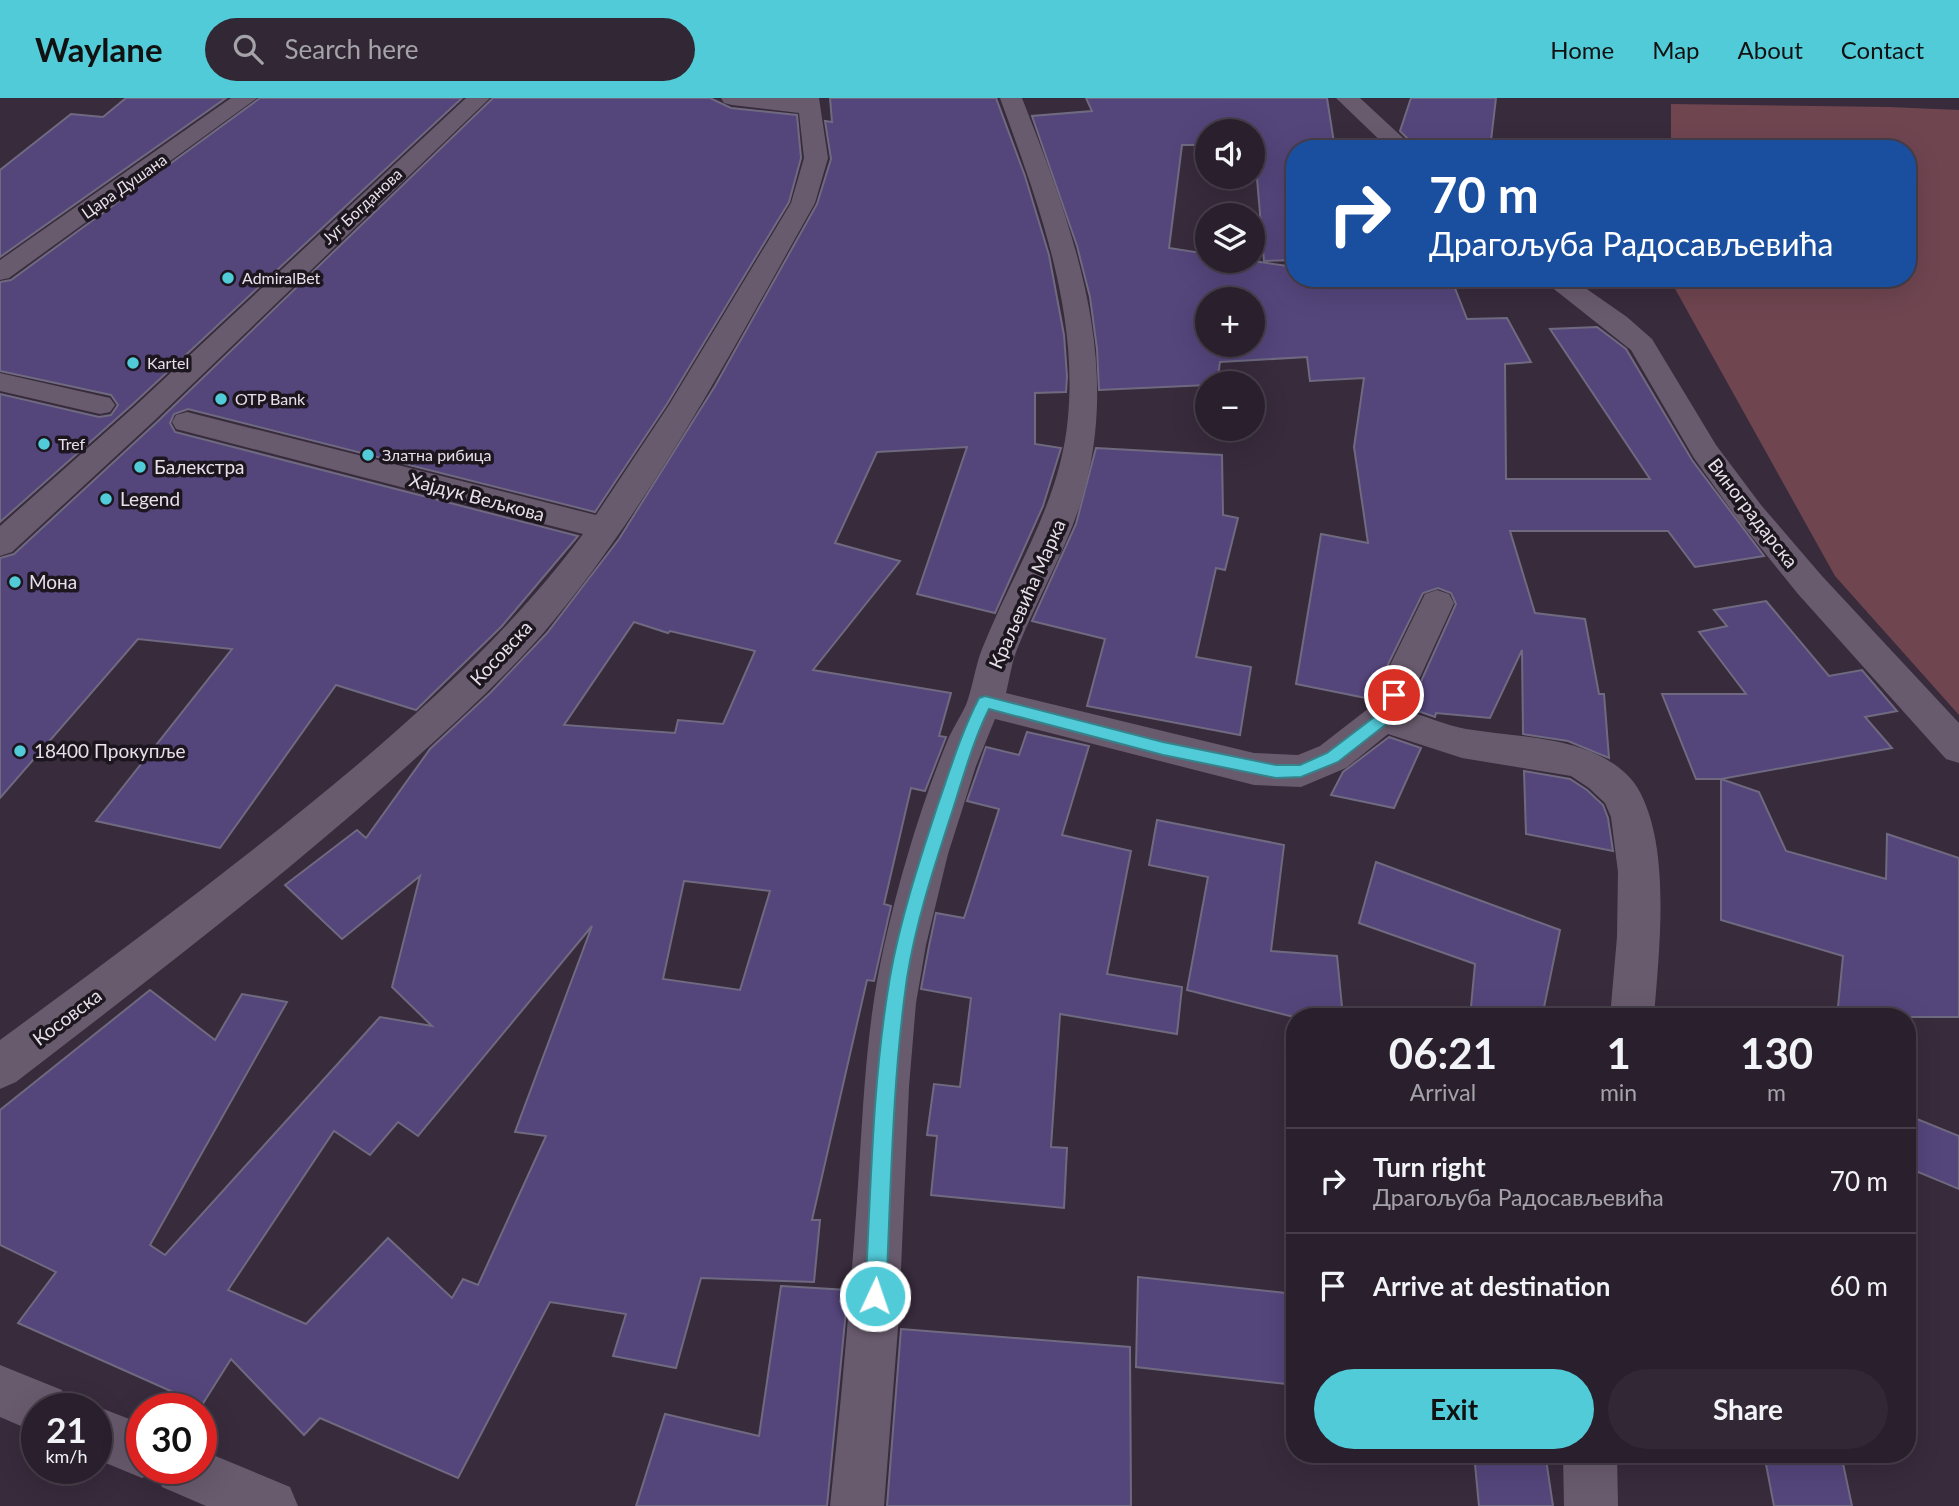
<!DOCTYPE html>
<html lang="en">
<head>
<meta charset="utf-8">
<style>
  :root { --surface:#2a202d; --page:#322835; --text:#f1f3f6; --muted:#a5a3aa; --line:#463e49; --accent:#52cbd8 }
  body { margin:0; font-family:Lato,sans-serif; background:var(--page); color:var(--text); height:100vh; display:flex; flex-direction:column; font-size:26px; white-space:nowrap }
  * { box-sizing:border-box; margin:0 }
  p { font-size:23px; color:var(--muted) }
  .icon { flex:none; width:38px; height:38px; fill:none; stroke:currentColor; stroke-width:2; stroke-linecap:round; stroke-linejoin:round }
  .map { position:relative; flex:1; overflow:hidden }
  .details { position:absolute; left:1286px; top:910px; width:630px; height:455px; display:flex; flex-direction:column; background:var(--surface); border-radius:28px; box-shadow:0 7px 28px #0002,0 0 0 2px var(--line) }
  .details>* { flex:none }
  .guide { position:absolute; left:1286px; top:42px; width:630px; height:147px; border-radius:28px; box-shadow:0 7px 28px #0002,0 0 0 2px var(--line); background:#1a4fa0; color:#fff; overflow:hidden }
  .tools { position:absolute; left:1195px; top:21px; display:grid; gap:14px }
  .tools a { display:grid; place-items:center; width:70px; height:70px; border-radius:50%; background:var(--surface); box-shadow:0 7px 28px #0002,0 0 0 2px var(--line); font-size:35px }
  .speed { position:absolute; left:21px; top:1295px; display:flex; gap:14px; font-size:35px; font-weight:700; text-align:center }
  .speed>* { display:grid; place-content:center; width:91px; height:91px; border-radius:50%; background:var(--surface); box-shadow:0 7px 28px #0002,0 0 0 2px var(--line); line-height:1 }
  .speed small { font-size:18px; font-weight:400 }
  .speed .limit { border:10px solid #d22; background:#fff; color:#111 }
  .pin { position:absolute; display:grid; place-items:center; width:60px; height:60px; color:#fff; margin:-30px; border:4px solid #fff; border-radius:50%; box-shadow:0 2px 7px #0007 }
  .me { position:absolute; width:77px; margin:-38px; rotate:3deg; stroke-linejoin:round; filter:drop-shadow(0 0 5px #0008) }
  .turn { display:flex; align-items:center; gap:24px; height:147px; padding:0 28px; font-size:32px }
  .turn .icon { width:91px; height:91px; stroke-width:2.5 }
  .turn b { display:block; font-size:49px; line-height:60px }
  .eta { display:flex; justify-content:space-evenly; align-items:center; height:119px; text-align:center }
  .eta b { font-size:42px; font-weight:700; line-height:49px }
  .primary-button { display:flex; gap:14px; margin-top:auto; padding:14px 28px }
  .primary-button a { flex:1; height:80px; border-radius:42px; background:var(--accent); color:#111; font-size:28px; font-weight:700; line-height:80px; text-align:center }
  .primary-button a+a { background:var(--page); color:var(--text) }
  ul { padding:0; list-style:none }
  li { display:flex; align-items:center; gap:21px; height:105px; padding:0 28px; border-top:2px solid var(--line) }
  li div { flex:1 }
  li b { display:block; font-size:26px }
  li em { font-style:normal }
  header { display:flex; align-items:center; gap:42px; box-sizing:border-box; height:98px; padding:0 35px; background:var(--accent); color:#111 }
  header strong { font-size:33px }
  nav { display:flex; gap:38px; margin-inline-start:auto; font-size:24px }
  .search { width:490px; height:63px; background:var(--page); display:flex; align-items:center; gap:18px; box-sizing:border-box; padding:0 24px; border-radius:38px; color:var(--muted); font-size:26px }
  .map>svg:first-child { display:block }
</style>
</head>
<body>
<header>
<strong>Waylane</strong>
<div class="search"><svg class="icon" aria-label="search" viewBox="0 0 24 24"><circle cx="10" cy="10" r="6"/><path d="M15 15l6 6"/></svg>Search here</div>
<nav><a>Home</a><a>Map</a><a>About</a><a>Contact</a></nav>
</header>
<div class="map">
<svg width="1959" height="1408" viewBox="0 0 1959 1408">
  <rect width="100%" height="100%" fill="#382b3c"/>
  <!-- green -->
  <path fill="#6f4550" d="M1671,6L1889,9L1959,12V617L1835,478L1669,180H1908V51H1671Z"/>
  <!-- building -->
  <g fill="#54457b" stroke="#6f6a80" stroke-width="2" fill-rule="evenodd">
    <path d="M126,0H226L0,159V72L71,16L103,19Z"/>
    <path d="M260,0H462L133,306L0,424V296L99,319L111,317L118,307L111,297L0,273V184L11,182Z"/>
    <path d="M493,0H710L731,10L797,17L801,60L789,104L667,306L595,414L188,311L174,316L170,325L175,334L578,438L502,528L416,612L336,587L220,750L96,723L232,551L138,541L0,700V460L14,456L157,324Z"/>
    <path d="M830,0H996L1025,78L1049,157L1064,237L1067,278L1066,294L1035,295V346L1061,350L1043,408L995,515L917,496L967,349L877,354L835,445L900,463L813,572L951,595L939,638L946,639L925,693L911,690L884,806L891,808L874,883L867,882L812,1122H820L814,1184L701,1180L676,1270L613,1258L626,1216L550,1204L458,1380L320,1320L304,1337L231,1261L202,1307L18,1225L56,1174L0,1147V1012L150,892L215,942L242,896L287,904L150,1147L165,1157L380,919L432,928L392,889L420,778L342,841L285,787L357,732L366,740L430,651L491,594L547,535L619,441L715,288L817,106L831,61L825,23L832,24ZM634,524L668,535L670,533L755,553L723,626L678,622L675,635L564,627ZM684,783L770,793L740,892L663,881ZM592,828L515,1034L546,1038L478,1187L463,1181L452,1200L388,1140L306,1226L228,1192L334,1033L370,1057L398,1024L418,1038Z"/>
    <path d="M1086,0H1327L1335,51H1295V162L1264,163L1253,33H1208V47H1182L1169,150L1208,156V163H1253L1295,169V180H1451L1467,221L1507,220L1531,264L1505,266L1506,381H1650L1550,231L1597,229L1626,251L1692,362L1764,458L1695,469L1668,433H1510L1535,515L1585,521L1599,596H1604L1609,660L1568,643L1523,636L1522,552L1490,620L1436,615L1435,619L1409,610L1456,506L1451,495L1438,490L1423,495L1371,601L1296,586L1321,436L1368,445L1354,349L1364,280L1310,283L1307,259L1220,264L1217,285L1208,287L1099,292L1097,251L1090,199L1077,148L1032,18L1092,13ZM1208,201H1253V247H1208Z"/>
    <path d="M1411,0H1496L1490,51H1418L1400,33Z"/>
    <path d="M1096,350L1222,357L1223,417L1238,420L1225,472L1216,470L1196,559L1251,569L1240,637L1087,608L1105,541L1032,523L1076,426Z"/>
    <path d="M1766,503L1829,578L1862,572L1897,613L1865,619L1892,650L1721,681L1759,694L1786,753L1886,781L1887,736L1959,760V919H1837L1843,858L1721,822V681H1696L1662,596H1746L1699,534L1727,528L1714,512Z"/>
    <path d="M1027,634L1089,648L1062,737L1131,753L1107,876L1182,889L1177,936L1060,916L1051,1049L1067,1050L1064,1110L931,1097L937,1038L927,1037L934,986L960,989L971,900L921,891L929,848L936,815L964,820L999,711L967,703L986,649L1019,657Z"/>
    <path d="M1389,639L1421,650L1394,710L1331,697L1343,674Z"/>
    <path d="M1524,673L1570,681L1587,692L1603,707L1608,720L1613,753L1526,736Z"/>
    <path d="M1157,722L1284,747L1271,853L1337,858L1343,919H1294L1187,892L1208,779L1149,767Z"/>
    <path d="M1376,764L1560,832L1542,919H1470L1475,866L1359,825Z"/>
    <path d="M1912,1019L1959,1038V1091L1911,1071Z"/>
    <path d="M1138,1179L1295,1196V1287L1136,1269Z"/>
    <path d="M781,1188L848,1192L827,1408H636L665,1316L759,1338Z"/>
    <path d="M901,1231L1130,1249L1131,1408H887Z"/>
    <path d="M1474,1356H1514L1546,1361L1553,1408H1479Z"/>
    <path d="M1764,1356H1841L1852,1408H1774Z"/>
  </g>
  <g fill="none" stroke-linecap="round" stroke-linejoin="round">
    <!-- minor -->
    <g fill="#695b6e" fill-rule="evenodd">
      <path d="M231,0H257L9,180L0,182V162Z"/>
      <path d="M466,0H490L155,322L12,454L0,458V428L135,308Z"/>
      <path d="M721,0H819L828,60L815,105L801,130C725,266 645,415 545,533C497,588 443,636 388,685C269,790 142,887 16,984L0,991V942C121,853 242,764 357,667C441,595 516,526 583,436L176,331L172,324L176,317L187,314L596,417L669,307L776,130L791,105L804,60L799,15L732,7L724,5Z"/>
      <path d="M1000,0H1022C1073,130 1125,267 1080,407C1064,456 1037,501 1018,549C1012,563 1010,579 1006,595L1254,655L1298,657L1320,648L1369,610L1425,496L1437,492L1449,496L1454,505L1405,612C1425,618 1445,627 1466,631C1503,637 1545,638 1581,650C1602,657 1625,670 1637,689C1672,747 1659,853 1654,919H1610L1617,839L1618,774L1611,719L1605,705L1589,690L1571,678L1462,660L1388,636L1346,670L1301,689L1254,687L995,621L976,668L948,756L926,847L916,905L909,989L899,1217L884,1408H830C841,1306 850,1204 857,1102C863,1017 865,932 884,848C900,778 921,706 949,639C954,628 961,618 966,607C973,588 975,569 982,551C1013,473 1061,404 1068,319C1078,209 1037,102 1000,0Z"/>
      <path d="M1336,0H1360L1415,51H1389Z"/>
      <path d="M1540,180H1571L1627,219L1652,241L1716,347L1761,407L1822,478L1959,625V665L1946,661L1798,496L1739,423L1694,360L1631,252Z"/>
      <path d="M0,275L110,300L115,307L110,314L100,316L0,293Z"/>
      <path d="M0,1267L62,1292L69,1311H37V1335L0,1319Z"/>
      <path d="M96,1308L142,1326V1370H201V1352L290,1389L298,1408H206L162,1389L156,1374L142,1380L96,1361V1311H88Z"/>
      <path d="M1563,1356H1617L1618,1408H1564Z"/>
    </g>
  </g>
  <!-- route -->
  <path fill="#52cbd8" stroke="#35848c" stroke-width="2" d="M1394,591L1401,597L1389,624L1338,664L1301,679L1276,680L1163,657L989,611C973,643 964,677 953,711C935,766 916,823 907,880C892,985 891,1093 886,1198L883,1206L875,1209L868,1206L865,1198C871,1092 872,984 890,879C900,822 919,764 937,709C950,672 961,635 979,600L985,598L1163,644L1276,667H1300L1327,655L1378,616L1389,593Z"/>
  <!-- markers -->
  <g fill="#52cbd8" stroke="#1c161e" stroke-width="2.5">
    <circle cx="228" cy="180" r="7"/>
    <circle cx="133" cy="265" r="7"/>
    <circle cx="221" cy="301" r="7"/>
    <circle cx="44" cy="346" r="7"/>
    <circle cx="368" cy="357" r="7"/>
    <circle cx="140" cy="369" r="7"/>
    <circle cx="106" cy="401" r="7"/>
    <circle cx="15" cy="484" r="7"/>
    <circle cx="20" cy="653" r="7"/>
  </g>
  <g text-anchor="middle" stroke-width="7" stroke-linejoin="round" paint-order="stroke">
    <!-- far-street labels -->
    <g font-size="16" fill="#e7dfea" stroke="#1c161e">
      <text transform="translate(124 88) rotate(-35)" y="6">Цара Душана</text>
      <text transform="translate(362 108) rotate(-43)" y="6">Југ Богданова</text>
    </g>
    <!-- far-poi labels -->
    <g font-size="16" fill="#e7dfea" stroke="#1c161e" text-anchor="start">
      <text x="242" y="186">AdmiralBet</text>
      <text x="147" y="271">Kartel</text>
      <text x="235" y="307">OTP Bank</text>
      <text x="58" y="352">Tref</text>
      <text x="382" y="363">Златна рибица</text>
    </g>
    <!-- poi labels -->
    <g font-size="19" fill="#e7dfea" stroke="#1c161e" text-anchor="start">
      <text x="154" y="376">Балекстра</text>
      <text x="120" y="408">Legend</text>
      <text x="29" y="491">Мона</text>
      <text x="34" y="660">18400 Прокупље</text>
    </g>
    <!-- street labels -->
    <g font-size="19" fill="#e7dfea" stroke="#1c161e">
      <text transform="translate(477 399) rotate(15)" y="7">Хајдук Вељкова</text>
      <text transform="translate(1753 415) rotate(52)" y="7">Виноградарска</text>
      <text transform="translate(1027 496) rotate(-66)" y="7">Краљевића Марка</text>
      <text transform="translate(501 555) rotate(-47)" y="7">Косовска</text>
      <text transform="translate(67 919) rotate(-37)" y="7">Косовска</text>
    </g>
  </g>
</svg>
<div class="tools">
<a><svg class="icon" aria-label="sound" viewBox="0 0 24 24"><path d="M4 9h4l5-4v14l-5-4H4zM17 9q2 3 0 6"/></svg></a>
<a><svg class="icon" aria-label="layers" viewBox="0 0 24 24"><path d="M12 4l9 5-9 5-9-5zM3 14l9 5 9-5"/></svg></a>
<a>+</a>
<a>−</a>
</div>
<div class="speed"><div>21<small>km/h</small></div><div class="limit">30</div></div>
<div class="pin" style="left:1394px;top:597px;background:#d93025"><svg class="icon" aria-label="arrive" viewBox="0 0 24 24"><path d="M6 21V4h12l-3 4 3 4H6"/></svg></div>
<svg class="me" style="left:875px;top:1198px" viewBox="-20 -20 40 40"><circle r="17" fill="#52cbd8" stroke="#fff" stroke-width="3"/><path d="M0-11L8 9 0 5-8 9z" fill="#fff"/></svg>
<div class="guide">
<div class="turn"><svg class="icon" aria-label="right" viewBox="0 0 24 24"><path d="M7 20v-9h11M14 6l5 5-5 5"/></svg><div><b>70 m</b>Драгољуба Радосављевића</div></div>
</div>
<section class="details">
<div class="eta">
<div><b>06:21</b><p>Arrival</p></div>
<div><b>1</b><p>min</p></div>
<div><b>130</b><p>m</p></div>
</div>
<ul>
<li><svg class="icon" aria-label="right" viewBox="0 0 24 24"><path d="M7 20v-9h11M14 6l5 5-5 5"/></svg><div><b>Turn right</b><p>Драгољуба Радосављевића</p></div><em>70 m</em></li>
<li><svg class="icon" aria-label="arrive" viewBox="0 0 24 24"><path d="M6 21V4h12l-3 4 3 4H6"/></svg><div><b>Arrive at destination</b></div><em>60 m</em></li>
</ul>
<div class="primary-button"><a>Exit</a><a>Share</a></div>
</section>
</div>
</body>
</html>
